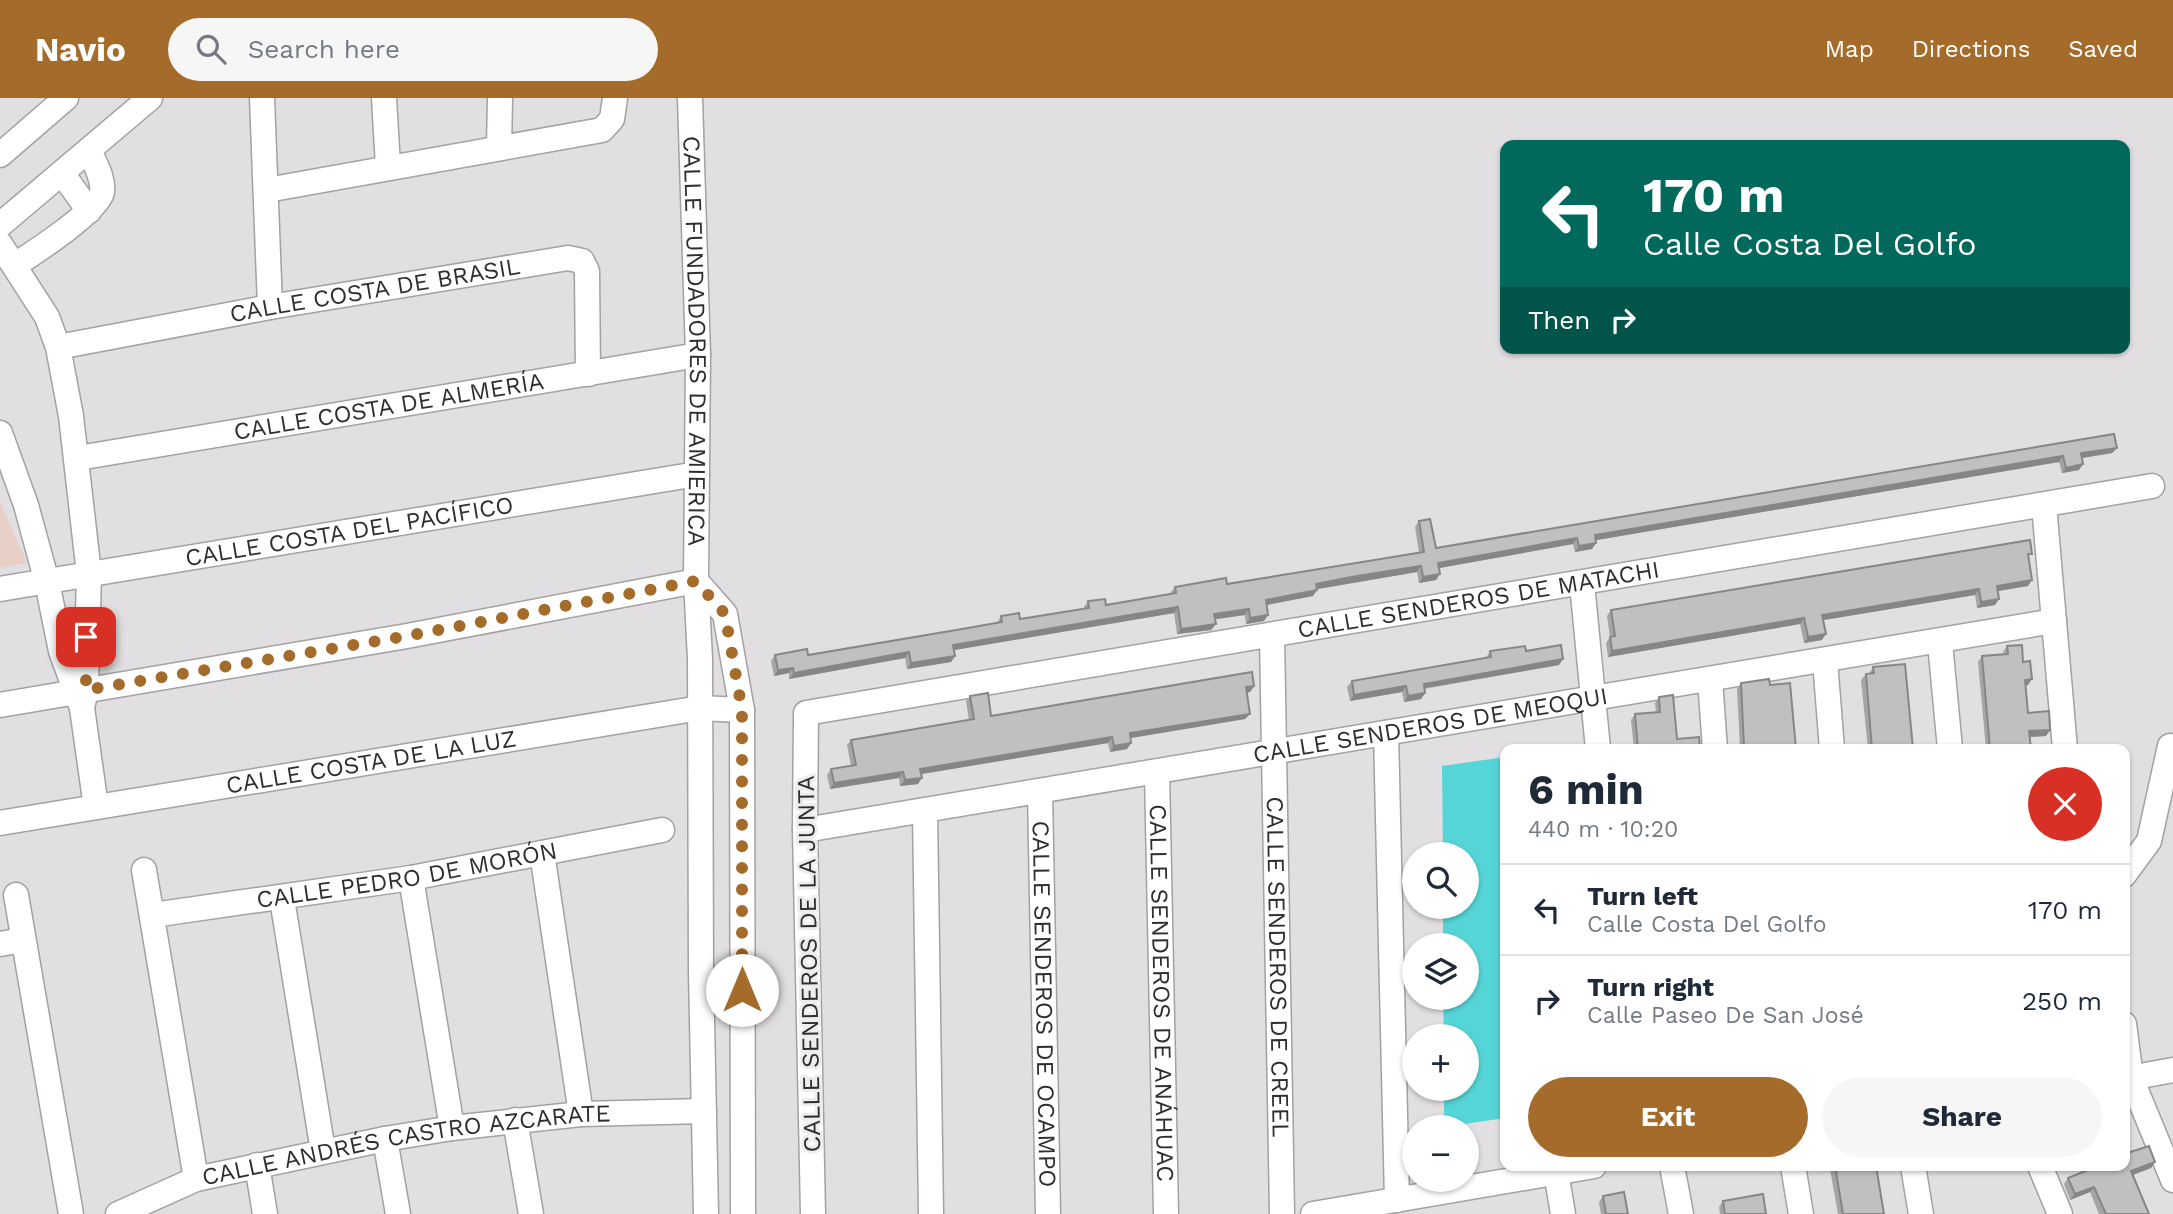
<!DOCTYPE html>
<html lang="en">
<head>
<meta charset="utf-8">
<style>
  :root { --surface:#fff; --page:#f6f6f7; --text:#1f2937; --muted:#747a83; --line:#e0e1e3; --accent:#a56b2a }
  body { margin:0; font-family:"Work Sans",sans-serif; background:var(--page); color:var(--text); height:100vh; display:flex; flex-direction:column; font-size:26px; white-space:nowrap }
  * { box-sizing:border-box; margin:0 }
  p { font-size:23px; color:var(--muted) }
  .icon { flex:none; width:38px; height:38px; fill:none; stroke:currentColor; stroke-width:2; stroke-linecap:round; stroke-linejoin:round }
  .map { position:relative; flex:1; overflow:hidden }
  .panel { position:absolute; left:1500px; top:646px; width:630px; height:427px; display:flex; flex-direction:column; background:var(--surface); border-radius:14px; box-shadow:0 2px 5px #0004 }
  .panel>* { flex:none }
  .guide { position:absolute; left:1500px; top:42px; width:630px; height:214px; border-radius:14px; box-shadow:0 2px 5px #0004; background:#00695c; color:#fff; overflow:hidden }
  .fabs { position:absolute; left:1402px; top:744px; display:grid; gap:14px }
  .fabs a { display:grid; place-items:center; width:77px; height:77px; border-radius:50%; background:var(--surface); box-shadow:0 2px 5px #0004; font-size:35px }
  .pin { position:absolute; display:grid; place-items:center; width:60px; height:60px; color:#fff; margin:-30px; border-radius:14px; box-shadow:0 4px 10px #0006 }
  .me { position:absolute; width:77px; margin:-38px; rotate:0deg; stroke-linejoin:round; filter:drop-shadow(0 0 5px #0008) }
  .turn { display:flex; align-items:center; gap:24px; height:147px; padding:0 28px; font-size:32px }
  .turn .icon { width:91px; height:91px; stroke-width:2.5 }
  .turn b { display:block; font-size:49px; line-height:60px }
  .then { display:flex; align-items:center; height:66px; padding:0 28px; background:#0003; gap:14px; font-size:26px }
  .round { display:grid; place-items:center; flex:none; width:74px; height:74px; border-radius:37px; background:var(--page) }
  .summary { display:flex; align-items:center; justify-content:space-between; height:119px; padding:0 28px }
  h1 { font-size:42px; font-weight:700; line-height:52px }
  .primary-button { display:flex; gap:14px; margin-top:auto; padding:14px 28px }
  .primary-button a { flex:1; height:80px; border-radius:42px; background:var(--accent); color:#fff; font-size:28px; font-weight:700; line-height:80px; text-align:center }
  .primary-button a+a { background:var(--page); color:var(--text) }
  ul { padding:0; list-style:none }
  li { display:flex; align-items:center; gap:21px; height:91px; padding:0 28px; border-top:2px solid var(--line) }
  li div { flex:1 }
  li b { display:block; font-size:26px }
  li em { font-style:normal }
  header { display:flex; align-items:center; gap:42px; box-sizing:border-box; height:98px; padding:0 35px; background:var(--accent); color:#fff }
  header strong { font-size:33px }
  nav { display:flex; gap:38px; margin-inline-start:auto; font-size:24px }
  .search { width:490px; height:63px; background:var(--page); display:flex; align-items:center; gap:18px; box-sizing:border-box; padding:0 24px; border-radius:38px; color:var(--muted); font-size:26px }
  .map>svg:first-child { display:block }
</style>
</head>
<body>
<header>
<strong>Navio</strong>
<div class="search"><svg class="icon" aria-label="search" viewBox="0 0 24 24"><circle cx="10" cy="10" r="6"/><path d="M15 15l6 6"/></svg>Search here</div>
<nav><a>Map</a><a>Directions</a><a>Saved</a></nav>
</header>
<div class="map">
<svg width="2173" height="1116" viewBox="0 0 2173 1116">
  <rect width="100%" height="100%" fill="#e1dfe1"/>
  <!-- education -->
  <path fill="#e8d0c7" d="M0,404L27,465L0,470Z"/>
  <!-- water -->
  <path fill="#55d5d7" d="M1505,659V1020L1444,1029V991L1466,990V938H1444L1443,900H1466V847H1443V809L1466,808V756H1443L1442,668Z"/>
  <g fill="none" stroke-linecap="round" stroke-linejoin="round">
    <!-- minor casing -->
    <g stroke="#a3a1a3" stroke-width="27">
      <g id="minor">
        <path d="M262,0L270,209"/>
        <path d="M384,0L388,68"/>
        <path id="s1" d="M690,0L698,257L696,483L700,561L701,874L706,1116"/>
        <path d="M499,49L500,0"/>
        <path d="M0,57L66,0"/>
        <path d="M62,75L89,113"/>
        <path d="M267,92L602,32L612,21L615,0"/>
        <path d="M0,127L150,0"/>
        <path d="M0,146L47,219L58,249L71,318L89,476L86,592L82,610"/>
        <path d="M15,167C32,156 99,113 102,94C104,80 94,64 89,52"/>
        <path id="s2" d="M58,249L270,209L568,160L582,163L587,173L588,276"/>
        <path d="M0,335L26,407L47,484L61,553L82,610L96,709"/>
        <path id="s3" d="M78,360L698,257"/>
        <path d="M2044,407L2065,651"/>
        <path d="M1582,486L1598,651"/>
        <path id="s4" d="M0,491L697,376"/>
        <path id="s5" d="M1272,537L1282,1116"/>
        <path d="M1940,545L1950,651"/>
        <path d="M1825,563L1832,651"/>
        <path d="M1710,582L1715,651"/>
        <path d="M0,607L407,538L696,483L725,516L742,612L743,1116"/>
        <path d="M1386,635L1397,1102"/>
        <path id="s6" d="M1157,675L1166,1116"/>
        <path id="s7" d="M1040,694L1048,1116"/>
        <path d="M925,714L931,1116"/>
        <path id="s8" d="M0,725L700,610L742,612"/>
        <path id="s9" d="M805,732L2054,523"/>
        <path d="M542,755L581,1016"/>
        <path d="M144,772L196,1081"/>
        <path d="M2124,777L2149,743L2170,648"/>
        <path d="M411,780L452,1030"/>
        <path d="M16,797L71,1116"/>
        <path d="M282,801L323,1053"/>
        <path id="s10" d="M153,817L411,780L662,732"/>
        <path d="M0,846L23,842"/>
        <path d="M2124,926L2131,980L2173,1082"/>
        <path d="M2124,981L2173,972"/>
        <path d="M515,1022L531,1116"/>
        <path d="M385,1041L398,1116"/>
        <path d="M257,1067L265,1116"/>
        <path d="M1672,1068L1681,1116"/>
        <path d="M1793,1068L1801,1116"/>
        <path d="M1913,1068L1921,1116"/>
        <path d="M2040,1068L2060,1116"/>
        <path d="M1556,1074L1563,1116"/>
        <path id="s11" d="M118,1116L196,1081L385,1041L452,1030L581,1016L704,1013"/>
        <path id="s12" d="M813,1116L805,732L806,615L2152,388"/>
        <path d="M1313,1116L1594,1068"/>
      </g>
    </g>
    <!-- minor -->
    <use href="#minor" stroke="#fff" stroke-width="24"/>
  </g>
  <!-- wall -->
  <g fill="#a6a4a6">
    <path d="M2117,350L2112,355L2082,360L2079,372L2062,375L2059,364L1596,442V445L1592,451L1575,454L1573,446L1439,470L1436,482L1419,485L1417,474L1317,491L1313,498L1266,507L1264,523L1246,526L1245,517L1215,521L1216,526L1211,532L1177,536L1174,515L954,552L955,558L951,564L907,571L905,560L789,581V575L774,578L771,563L775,557H808L997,525L1001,518L1020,521L1084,510V509L1088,503L1106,507L1171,496V494L1175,489L1227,486L1419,454L1415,429L1419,423L1436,450Z"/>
    <path d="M2028,461V488L1997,493L1995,507L1977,510L1975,497L1823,522L1822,542L1804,545L1800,526L1608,559L1606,545L1610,539L1607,518L1611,512Z"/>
    <path d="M2007,548L2023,564L2028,587L2026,588L2028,615L2050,632L2046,638L2030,639L2031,651H1986L1978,564L1982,558L2004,557L2003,554Z"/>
    <path d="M1490,553H1526L1559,567L1424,591L1425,595L1421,601L1404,604L1402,594L1350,603L1347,589L1352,583L1486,560Z"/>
    <path d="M1873,569L1913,651H1868L1861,582L1866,576H1869Z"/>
    <path d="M1741,585L1770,587L1796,651H1740L1737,591Z"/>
    <path d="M1254,588L1250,594L1246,595L1250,616L1245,621L1130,640L1131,645L1127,651L1110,654L1108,645L921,676L918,686L900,688L899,680L830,691L827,677L831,671L851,668L847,647L851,642L969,622L966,603L970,598L991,618Z"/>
    <path d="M1659,599L1677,641L1700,651H1634L1631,622L1635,616L1656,615L1655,605Z"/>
    <path d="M2155,1064L2151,1070L2133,1077L2149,1116H2099L2090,1094L2070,1102L2064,1086L2068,1080L2082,1074L2079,1068H2124Z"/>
    <path d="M1833,1068H1876L1884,1116H1838L1830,1071Z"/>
    <path d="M1603,1098L1628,1116H1601L1599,1104Z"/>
    <path d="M1723,1103L1766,1116H1720L1719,1109Z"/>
  </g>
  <!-- shaded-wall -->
  <g fill="#878687">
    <path d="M2117,350L2112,355L2076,361L2081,355Z"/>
    <path d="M2063,358L2059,364L1591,443L1595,437Z"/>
    <path d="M2083,366L2079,372L2062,375L2066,370Z"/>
    <path d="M1577,440L1573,446L1434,471L1438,465Z"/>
    <path d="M1596,445L1592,451L1575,454L1579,448Z"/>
    <path d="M1421,468L1417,474L1312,492L1316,486Z"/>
    <path d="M1440,476L1436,482L1419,485L1423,479Z"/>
    <path d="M2032,482L2028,488L1992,494L1997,488Z"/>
    <path d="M1979,491L1975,497L1818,523L1822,517L1838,513Z"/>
    <path d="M1317,492L1313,498L1261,508L1266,502Z"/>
    <path d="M1999,501L1995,507L1977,510L1981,504Z"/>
    <path d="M1178,509L1174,515L949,553L953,547Z"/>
    <path d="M1249,511L1245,517L1210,522L1214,516Z"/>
    <path d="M1268,517L1264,523L1246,526L1250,520Z"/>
    <path d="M1804,520L1800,526L1608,559L1612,553Z"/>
    <path d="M1216,526L1211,532L1177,536L1181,531Z"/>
    <path d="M1826,536L1822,542L1804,545L1808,539Z"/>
    <path d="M909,554L905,560L789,581L794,575Z"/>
    <path d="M955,558L951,564L907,571L911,565Z"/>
    <path d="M1563,561L1559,567L1419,591L1424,586Z"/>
    <path d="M793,570L789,575L774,578L778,572Z"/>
    <path d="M2032,581L2028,587L2021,588L2025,582Z"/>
    <path d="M1254,588L1250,594L1242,595L1246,589Z"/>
    <path d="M1406,588L1402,594L1350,603L1354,597Z"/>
    <path d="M1425,595L1421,601L1404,604L1408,598Z"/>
    <path d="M1250,616L1245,621L1125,641L1130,635Z"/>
    <path d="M2050,632L2046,638L2025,639L2029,633Z"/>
    <path d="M1112,639L1108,645L916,677L920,671Z"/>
    <path d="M1131,645L1127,651L1110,654L1114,648Z"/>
    <path d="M1755,648L1753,651H1743L1744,649Z"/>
    <path d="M903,674L899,680L830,691L834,685Z"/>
    <path d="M922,680L918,686L900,688L905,682Z"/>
    <path d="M2155,1064L2151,1070L2127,1079L2131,1073Z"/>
    <path d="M2094,1089L2090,1094L2070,1102L2075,1096Z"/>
  </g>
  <!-- building -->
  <g fill="#c1bfc1" stroke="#878687" stroke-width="2">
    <path d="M2114,336L2117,350L2081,355L2083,366L2066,370L2063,358L2045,361L1595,437L1596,445L1579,448L1577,440L1438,465L1440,476L1423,479L1421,468L1351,479L1316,486L1317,492L1266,502L1268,517L1250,520L1249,511L1214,516L1216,526L1181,531L1178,509L953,547L955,558L911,565L909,554L794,575L793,570L778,572L775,557L807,551L808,557L968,530L1002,524L1001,518L1019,515L1020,521L1089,510L1088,503L1105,501L1106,507L1176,495L1175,489L1226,480L1227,486L1424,454L1419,423L1430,421L1436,450Z"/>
    <path d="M2030,442L2032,456H2028L2032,482L1997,488L1999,501L1981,504L1979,491L1822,517L1826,536L1808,539L1804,520L1612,553L1610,539L1615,538L1611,512Z"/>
    <path d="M1561,547L1563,561L1424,586L1425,595L1408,598L1406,588L1354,597L1352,583L1491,559L1490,553L1525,548L1526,553Z"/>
    <path d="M2022,547L2023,564L2030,563L2032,581L2025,582L2028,615L2049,613L2050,632L2029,633L2031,651H1990L1982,558L2008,556L2007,548Z"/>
    <path d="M1905,566L1913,651H1872L1866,576L1874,575L1873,569Z"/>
    <path d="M1252,574L1254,588L1246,589L1250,616L1130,635L1131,645L1114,648L1112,639L920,671L922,680L905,682L903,674L834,685L831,671L856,667L851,642L974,621L970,598L988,595L991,618Z"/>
    <path d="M1769,581L1770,587L1790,585L1796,651H1755V648L1744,649L1741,585Z"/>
    <path d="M1673,597L1677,641L1699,639L1700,651H1638L1635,616L1660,614L1659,599Z"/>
    <path d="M2149,1048L2155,1064L2131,1073L2149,1116H2106L2094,1089L2075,1096L2068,1080L2088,1072L2086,1068H2124V1056Z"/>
    <path d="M1835,1068H1876L1884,1116H1843Z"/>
    <path d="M1624,1094L1628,1116H1606L1603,1098Z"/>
    <path d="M1763,1096L1766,1116H1725L1723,1103Z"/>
  </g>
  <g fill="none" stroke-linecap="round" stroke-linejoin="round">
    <!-- route -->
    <path stroke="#a56b2a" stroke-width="12" stroke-dasharray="0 21.6" d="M86,539V592L407,538L696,483L725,516L742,612V892"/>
  </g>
  <g text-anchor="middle" stroke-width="6" stroke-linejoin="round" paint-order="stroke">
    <!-- street labels -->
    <g font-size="24" fill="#2f2e2e" stroke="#eeecee">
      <text dy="8" stroke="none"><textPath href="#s2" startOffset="322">CALLE COSTA DE BRASIL</textPath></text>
      <text dy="8" stroke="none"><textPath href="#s1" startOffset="243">CALLE FUNDADORES DE AMIERICA</textPath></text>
      <text dy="8" stroke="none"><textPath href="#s3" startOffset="315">CALLE COSTA DE ALMERÍA</textPath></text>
      <text dy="8" stroke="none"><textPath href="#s4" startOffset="354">CALLE COSTA DEL PACÍFICO</textPath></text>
      <text dy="8" stroke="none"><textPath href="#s12" startOffset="1183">CALLE SENDEROS DE MATACHI</textPath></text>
      <text dy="8" stroke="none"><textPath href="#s9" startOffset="634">CALLE SENDEROS DE MEOQUI</textPath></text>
      <text dy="8" stroke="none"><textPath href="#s8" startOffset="376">CALLE COSTA DE LA LUZ</textPath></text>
      <text dy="8" stroke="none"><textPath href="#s10" startOffset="257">CALLE PEDRO DE MORÓN</textPath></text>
      <text transform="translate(809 866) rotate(-91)" y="8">CALLE SENDEROS DE LA JUNTA</text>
      <text dy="8" stroke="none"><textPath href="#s5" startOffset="332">CALLE SENDEROS DE CREEL</textPath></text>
      <text dy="8" stroke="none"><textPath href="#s6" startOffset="220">CALLE SENDEROS DE ANÁHUAC</textPath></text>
      <text dy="8" stroke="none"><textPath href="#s7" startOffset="212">CALLE SENDEROS DE OCAMPO</textPath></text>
      <text dy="8" stroke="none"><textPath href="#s11" startOffset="299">CALLE ANDRÉS CASTRO AZCARATE</textPath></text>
    </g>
  </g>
</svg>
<div class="fabs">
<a><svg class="icon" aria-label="search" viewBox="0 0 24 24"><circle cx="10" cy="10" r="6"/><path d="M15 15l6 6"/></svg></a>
<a><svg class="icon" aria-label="layers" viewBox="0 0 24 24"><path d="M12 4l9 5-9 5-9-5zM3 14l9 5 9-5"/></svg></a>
<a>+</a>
<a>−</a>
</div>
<div class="pin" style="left:86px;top:539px;background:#d93025"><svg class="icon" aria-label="arrive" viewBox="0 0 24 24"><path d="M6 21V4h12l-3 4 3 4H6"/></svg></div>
<svg class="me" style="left:742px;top:892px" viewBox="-20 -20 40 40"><circle r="19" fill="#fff"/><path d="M0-13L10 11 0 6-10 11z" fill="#a56b2a"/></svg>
<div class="guide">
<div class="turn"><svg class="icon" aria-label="left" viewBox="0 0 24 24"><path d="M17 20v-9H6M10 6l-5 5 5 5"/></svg><div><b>170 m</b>Calle Costa Del Golfo</div></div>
<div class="then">Then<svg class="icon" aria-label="right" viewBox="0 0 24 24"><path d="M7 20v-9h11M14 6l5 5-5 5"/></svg></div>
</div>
<section class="panel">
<div class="summary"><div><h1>6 min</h1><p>440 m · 10:20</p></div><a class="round" style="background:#d93025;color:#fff"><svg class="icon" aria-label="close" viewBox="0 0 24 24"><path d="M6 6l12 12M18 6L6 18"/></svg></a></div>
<ul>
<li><svg class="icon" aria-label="left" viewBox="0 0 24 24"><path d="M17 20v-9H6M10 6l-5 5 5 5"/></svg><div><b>Turn left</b><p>Calle Costa Del Golfo</p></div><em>170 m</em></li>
<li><svg class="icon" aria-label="right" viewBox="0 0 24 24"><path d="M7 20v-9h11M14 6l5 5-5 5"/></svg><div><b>Turn right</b><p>Calle Paseo De San José</p></div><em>250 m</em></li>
</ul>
<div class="primary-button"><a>Exit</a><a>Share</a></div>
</section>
</div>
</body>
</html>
